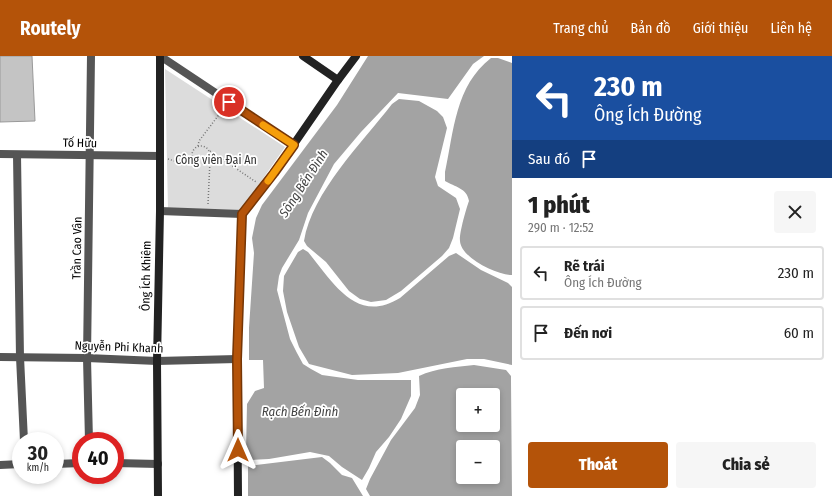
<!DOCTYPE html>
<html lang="vi">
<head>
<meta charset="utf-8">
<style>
  :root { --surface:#fff; --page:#f6f6f6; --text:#222; --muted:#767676; --line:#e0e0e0; --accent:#b45309 }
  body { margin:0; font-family:"Fira Sans Condensed",sans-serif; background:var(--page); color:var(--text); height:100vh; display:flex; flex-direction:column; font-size:15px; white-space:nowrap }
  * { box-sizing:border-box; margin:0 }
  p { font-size:13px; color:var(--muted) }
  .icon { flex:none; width:22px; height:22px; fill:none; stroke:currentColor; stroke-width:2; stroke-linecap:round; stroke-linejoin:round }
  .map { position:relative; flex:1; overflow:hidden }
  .sheet { display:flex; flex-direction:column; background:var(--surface); width:320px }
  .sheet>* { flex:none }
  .top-card { background:#1a4fa0; color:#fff; overflow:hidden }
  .buttons { position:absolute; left:456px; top:332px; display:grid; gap:8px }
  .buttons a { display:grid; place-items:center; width:44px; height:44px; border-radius:4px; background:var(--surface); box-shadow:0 2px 6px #0003; font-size:20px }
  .speed { position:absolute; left:12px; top:376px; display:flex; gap:8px; font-size:20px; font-weight:700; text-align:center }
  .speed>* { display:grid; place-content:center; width:52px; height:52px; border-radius:50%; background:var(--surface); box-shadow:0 2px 6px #0003; line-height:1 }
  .speed small { font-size:10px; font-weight:400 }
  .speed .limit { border:6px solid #d22; background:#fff; color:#111 }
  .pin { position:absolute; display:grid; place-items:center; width:34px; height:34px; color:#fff; margin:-17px; border:2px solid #fff; border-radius:50%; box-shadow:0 1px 4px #0007 }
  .me { position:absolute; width:44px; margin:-22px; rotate:0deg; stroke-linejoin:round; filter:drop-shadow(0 0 3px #0008) }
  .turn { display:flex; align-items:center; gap:14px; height:84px; padding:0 16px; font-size:18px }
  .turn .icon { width:52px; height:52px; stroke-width:2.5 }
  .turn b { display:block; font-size:28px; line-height:34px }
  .then { display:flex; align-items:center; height:38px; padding:0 16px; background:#0003; gap:8px; font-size:15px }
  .round { display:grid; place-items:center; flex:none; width:42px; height:42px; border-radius:4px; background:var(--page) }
  .headline { display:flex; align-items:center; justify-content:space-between; height:68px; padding:0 16px }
  h1 { font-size:24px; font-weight:800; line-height:30px }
  .cta { display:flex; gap:8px; margin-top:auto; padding:8px 16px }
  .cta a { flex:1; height:46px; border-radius:4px; background:var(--accent); color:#fff; font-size:16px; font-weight:800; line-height:46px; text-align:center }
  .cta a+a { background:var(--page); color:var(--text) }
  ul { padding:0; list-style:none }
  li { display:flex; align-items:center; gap:12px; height:54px; margin:0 8px 6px; padding:0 8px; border:2px solid var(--line); border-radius:4px }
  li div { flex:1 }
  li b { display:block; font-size:15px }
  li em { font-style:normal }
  header { display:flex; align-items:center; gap:24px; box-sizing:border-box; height:56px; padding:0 20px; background:var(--accent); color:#fff }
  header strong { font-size:19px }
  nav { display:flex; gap:22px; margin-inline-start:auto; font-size:14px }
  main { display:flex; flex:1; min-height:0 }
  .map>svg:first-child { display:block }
</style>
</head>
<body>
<header>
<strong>Routely</strong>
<nav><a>Trang chủ</a><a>Bản đồ</a><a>Giới thiệu</a><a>Liên hệ</a></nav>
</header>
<main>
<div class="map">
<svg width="512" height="440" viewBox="0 0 512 440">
  <rect width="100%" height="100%" fill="#fff"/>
  <!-- green -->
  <path fill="#dcdcdc" d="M165,13L285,91L241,154L168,153Z"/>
  <!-- water -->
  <g fill="#a3a3a3" fill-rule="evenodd">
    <path d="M368,0H484L473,8L448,43L398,37L361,76L334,108L308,157L299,184L282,212L279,220L277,234L290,283L297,297L303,308L311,313L322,319L358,324H411V340L401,363L389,381L376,396L369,412L362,424L342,411L329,400L310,396L269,403L250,404L246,396L247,348L255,335L264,332L263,304H249V272L254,197L252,182L256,162L262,149L337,49Z"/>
    <path d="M491,2H498L512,7V219C497,219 461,202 460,185C459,178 466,153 469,145C467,132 455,131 445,125V116C454,75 455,30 491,2Z"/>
    <path d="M399,43L419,45L437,55L443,61L447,72L435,121L438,130L456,142L460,153L453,182L449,192L442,200L401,235L386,244L371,246L360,243L349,235L326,206L307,190L304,185C312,136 362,87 392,48Z"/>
    <path d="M303,193L308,196C333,226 356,269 400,242L449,200L456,197L481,214L508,227L512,231V309L484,303H467L398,317L352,319L309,308L299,291L287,256L283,235L284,220L298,196Z"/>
    <path d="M474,309L506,314L511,320V325L512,440H370L366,433L370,423L391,384L415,352L420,339L419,320C436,312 456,311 474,309ZM463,339H493V369H463ZM463,391H493V421H463Z"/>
    <path d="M322,401L330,407L342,419L352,422L363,440H248V410Z"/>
  </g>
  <!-- building -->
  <path fill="#c4c4c4" stroke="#999" d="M0,0H32L35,65L0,66Z"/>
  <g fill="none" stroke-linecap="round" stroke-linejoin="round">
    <!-- path -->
    <g stroke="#777" stroke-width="1.5" stroke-dasharray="1 2" stroke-linecap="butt">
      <circle cx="201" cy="99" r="9"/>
      <path d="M198,90L199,85L224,52"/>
      <path d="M210,95L256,126"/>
      <path d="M168,103L178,106L196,107"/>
      <path d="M208,148L210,104"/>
    </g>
    <!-- street -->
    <g stroke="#555" stroke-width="8">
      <path d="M160,0L294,89"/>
      <path d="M0,98L160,100"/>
      <path d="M17,99L20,301L24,385"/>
      <path d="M160,155L242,158"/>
      <path d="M0,301L87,302L157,305L237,303"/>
      <path d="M89,385L87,302L91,0"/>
      <path d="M115,407L158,408"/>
      <path d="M55,408L81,407"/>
      <path d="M0,409L21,408"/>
    </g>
    <!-- secondary -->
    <g stroke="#222" stroke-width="8">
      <path d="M303,0L338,24"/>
      <path d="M158,440L157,305L160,155V0"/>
      <path d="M238,440L237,303L242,158L274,117L338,24L356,0"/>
    </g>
  </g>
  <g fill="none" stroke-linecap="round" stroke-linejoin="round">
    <!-- route casing -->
    <g stroke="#753606" stroke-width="10">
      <path id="route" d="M229,46L294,89L274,117L242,158L237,303L238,394"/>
    </g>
    <!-- route -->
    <use href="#route" stroke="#b45309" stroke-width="7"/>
    <!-- slow -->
    <path stroke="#f59e0b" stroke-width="7" d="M263,69L294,89L268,125"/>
  </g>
  <g text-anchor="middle" stroke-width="3.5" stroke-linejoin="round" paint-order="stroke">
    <!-- street labels -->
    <g font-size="12" fill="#000" stroke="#fff">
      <text transform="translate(80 87) rotate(1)" y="4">Tố Hữu</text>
      <text transform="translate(77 192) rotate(-89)" y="4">Trần Cao Vân</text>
      <text transform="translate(146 220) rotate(-89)" y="4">Ông Ích Khiêm</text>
      <text transform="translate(119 291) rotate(2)" y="4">Nguyễn Phi Khanh</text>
    </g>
    <!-- park labels -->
    <g font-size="12" fill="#333" stroke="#fff">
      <text x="216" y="108">Công viên Đại An</text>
    </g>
    <!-- water labels -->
    <g font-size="13" font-style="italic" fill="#444" stroke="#fff">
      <text transform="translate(303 127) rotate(-57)" y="5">Sông Bến Đình</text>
      <text x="300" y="360">Rạch Bến Đình</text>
    </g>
  </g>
</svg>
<div class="buttons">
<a>+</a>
<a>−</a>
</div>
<div class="speed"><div>30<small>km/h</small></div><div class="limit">40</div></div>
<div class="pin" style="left:229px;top:46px;background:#d93025"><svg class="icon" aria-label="arrive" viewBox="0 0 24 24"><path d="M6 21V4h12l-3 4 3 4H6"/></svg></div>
<svg class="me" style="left:238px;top:394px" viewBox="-20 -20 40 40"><path d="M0-17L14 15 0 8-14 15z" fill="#b45309" stroke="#fff" stroke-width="4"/></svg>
</div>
<section class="sheet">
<div class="top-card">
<div class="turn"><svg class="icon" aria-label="left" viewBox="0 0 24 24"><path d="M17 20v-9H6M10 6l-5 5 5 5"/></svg><div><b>230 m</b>Ông Ích Đường</div></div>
<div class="then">Sau đó<svg class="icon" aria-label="arrive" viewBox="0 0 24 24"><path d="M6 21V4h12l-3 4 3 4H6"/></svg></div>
</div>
<div class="headline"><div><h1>1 phút</h1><p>290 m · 12:52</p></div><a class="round"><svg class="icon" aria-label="close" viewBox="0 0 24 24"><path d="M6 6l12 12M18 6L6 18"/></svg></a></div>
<ul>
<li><svg class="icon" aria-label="left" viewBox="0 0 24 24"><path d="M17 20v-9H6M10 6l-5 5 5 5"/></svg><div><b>Rẽ trái</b><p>Ông Ích Đường</p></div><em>230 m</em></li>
<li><svg class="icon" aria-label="arrive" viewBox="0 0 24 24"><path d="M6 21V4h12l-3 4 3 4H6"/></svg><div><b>Đến nơi</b></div><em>60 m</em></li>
</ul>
<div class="cta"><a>Thoát</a><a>Chia sẻ</a></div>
</section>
</main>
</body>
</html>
